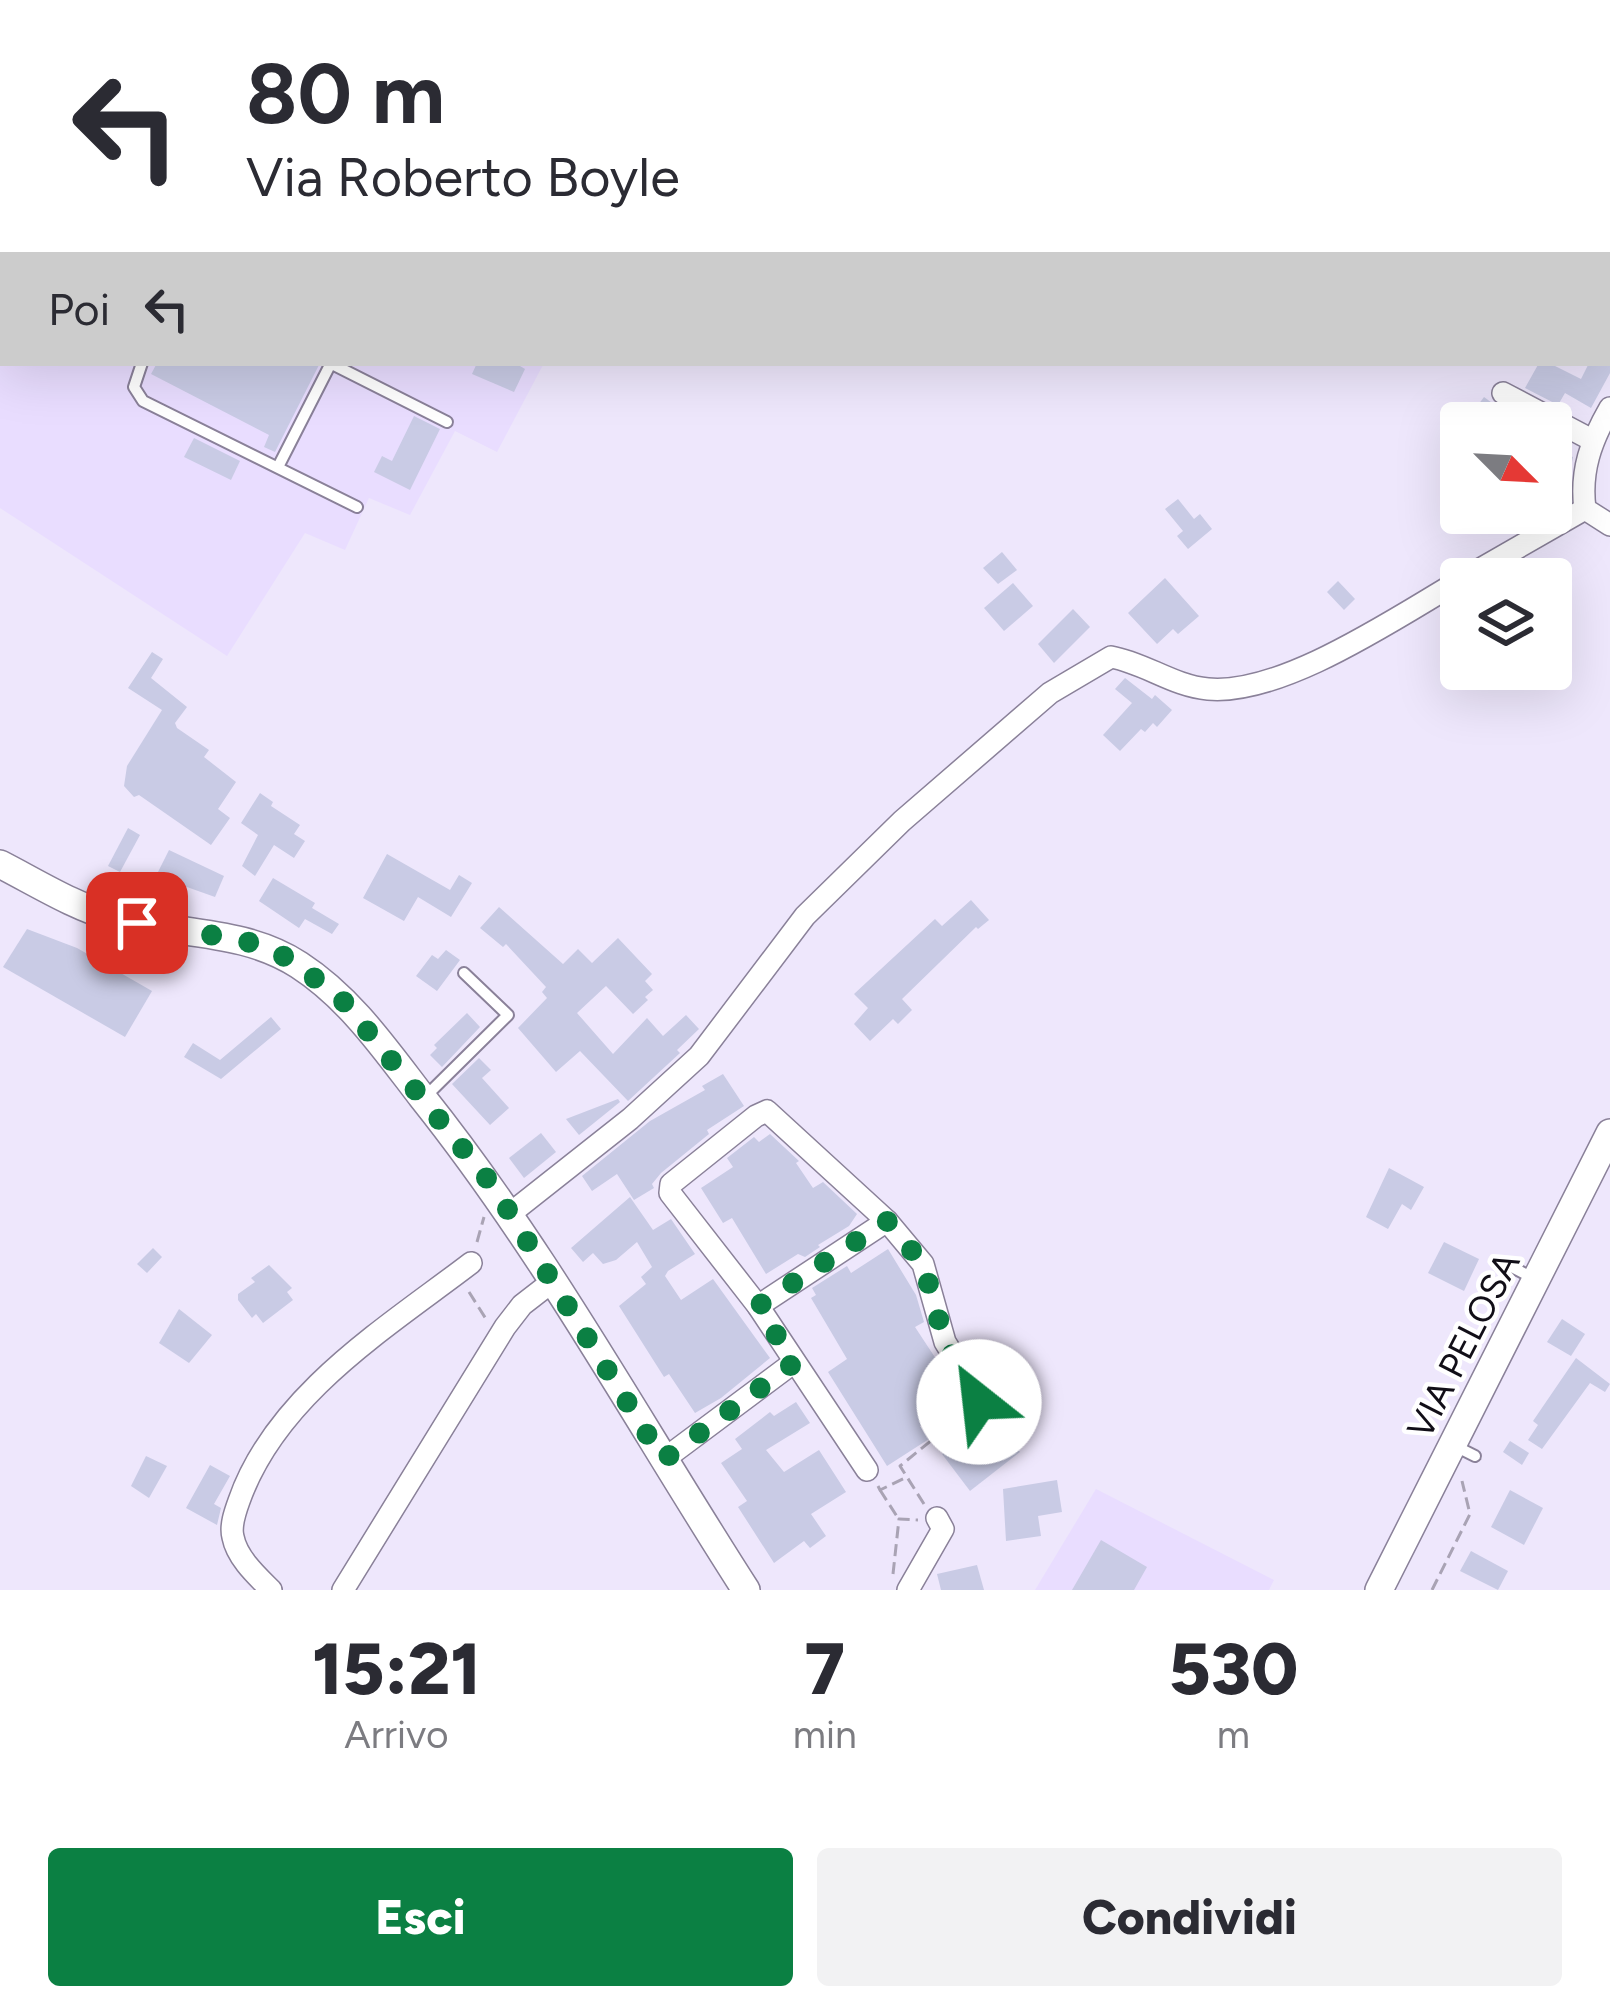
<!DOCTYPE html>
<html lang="it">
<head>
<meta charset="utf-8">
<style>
  :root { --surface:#fff; --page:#f2f2f3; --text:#2b2b33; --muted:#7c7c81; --accent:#0b8043 }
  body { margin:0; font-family:Figtree,sans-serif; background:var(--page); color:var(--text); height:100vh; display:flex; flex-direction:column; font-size:45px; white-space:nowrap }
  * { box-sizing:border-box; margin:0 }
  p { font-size:39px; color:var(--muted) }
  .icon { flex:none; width:66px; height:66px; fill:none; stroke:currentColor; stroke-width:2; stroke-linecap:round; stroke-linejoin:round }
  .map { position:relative; height:1590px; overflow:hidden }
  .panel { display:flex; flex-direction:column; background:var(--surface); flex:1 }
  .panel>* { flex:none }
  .top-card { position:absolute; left:0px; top:0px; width:1611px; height:366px; box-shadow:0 12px 48px #0002; background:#fff; color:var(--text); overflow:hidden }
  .needle { width:78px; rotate:114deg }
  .buttons { position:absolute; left:1440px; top:402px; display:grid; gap:24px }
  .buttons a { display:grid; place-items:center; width:132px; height:132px; border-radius:12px; background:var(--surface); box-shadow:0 12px 48px #0002; font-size:60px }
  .pin { position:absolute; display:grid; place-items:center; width:102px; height:102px; color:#fff; margin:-51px; border-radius:24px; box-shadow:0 6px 18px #0006 }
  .me { position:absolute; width:132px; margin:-66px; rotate:331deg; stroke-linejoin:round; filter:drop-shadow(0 0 9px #0008) }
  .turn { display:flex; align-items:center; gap:42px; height:252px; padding:0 48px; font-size:54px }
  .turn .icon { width:156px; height:156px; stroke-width:2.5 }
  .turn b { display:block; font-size:84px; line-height:102px }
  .then { display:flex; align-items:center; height:114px; padding:0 48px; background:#0003; gap:24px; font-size:45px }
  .eta { display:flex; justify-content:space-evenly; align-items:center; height:204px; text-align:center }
  .eta b { font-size:72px; font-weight:800; line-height:84px }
  .action { display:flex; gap:24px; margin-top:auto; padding:24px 48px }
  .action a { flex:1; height:138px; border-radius:12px; background:var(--accent); color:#fff; font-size:48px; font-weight:800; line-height:138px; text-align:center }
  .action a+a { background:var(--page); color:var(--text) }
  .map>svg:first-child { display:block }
</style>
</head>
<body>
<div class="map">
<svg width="1610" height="1590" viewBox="0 0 1610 1590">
  <rect width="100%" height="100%" fill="#eee7fc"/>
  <!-- built -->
  <g fill="#e9ddff">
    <path d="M0,0H653L3,3V363H544L497,452L455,431L410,515L369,498L345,550L305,533L227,656L0,508Z"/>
    <path d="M1096,1489L1274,1580L1269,1590H1035Z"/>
  </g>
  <!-- building -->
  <g fill="#c9cbe5">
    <path d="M157,363H315L319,365L275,452L264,447L269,435L151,374Z"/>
    <path d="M477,363H515L525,369L514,392L472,374Z"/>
    <path d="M1539,363H1549L1581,379L1589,363H1610V373L1591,408L1565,393L1558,405L1525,388Z"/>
    <path d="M1484,397L1499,408L1490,420L1475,409Z"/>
    <path d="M414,416L440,429L410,490L374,472L382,456L392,461Z"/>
    <path d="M194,438L240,461L231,480L184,457Z"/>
    <path d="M1551,449L1573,457L1568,481L1551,475Z"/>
    <path d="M1178,499L1194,519L1200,514L1212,529L1188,549L1177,536L1183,531L1165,509Z"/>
    <path d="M1002,552L1017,570L998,584L983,568Z"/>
    <path d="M1165,578L1199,616L1178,634L1173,629L1157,644L1128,613Z"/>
    <path d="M1338,581L1355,599L1344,610L1327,592Z"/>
    <path d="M1013,583L1033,606L1004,631L984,608Z"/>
    <path d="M1073,609L1090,627L1054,663L1038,644Z"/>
    <path d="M152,652L163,659L151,678L187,707L175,723L177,728L209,750L204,757L236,782L218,809L230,818L211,845L139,795L134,797L124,786L127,766L162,710L128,688Z"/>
    <path d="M1125,678L1152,699L1155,695L1172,710L1157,727L1153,723L1145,732L1141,729L1120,751L1103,735L1132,703L1115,689Z"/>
    <path d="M260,793L273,802L271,806L300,825L294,834L305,841L294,858L274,845L255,876L242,866L258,835L241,823Z"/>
    <path d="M128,828L140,835L120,872L108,866Z"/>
    <path d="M169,850L224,876L215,897L156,876Z"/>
    <path d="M387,854L450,890L459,875L472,883L451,917L418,897L404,921L363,898Z"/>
    <path d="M273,878L315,903L312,908L339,924L332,934L305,919L299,928L259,901Z"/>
    <path d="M971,900L989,920L978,929L976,927L902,999L912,1010L898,1024L893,1019L870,1041L854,1024L868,1008L854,994L935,919L942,926Z"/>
    <path d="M499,907L563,964L578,949L592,963L618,938L652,974L645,981L653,990L645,997L648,1000L633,1014L606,986L577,1013L613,1054L647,1018L663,1036L686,1015L699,1029L677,1050L680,1053L628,1101L580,1051L556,1072L518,1028L547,998L542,992L546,987L506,944L503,947L480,928Z"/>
    <path d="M27,929L77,948L152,991L125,1037L3,967Z"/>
    <path d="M446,950L460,960L437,991L416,976L432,955L438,959Z"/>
    <path d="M467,1013L480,1027L442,1067L430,1055L437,1048L434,1045Z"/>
    <path d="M271,1017L281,1029L221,1079L184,1057L193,1043L220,1060Z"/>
    <path d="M479,1058L491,1070L482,1078L509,1108L490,1125L452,1084Z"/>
    <path d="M723,1074L744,1106L707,1130L709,1134L661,1173L652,1184L654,1188L634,1200L617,1174L592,1191L582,1176L650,1121L705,1090L702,1086Z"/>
    <path d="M618,1099L620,1102L579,1135L566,1119Z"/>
    <path d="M541,1133L556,1152L524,1178L509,1158Z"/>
    <path d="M770,1134L799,1161L796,1163L813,1188L823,1182L857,1214L849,1226L818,1245L820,1247L805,1257L798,1254L766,1274L732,1218L723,1223L701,1188L733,1167L727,1158L754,1137L759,1142Z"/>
    <path d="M1389,1168L1424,1187L1411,1210L1402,1204L1388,1229L1366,1217Z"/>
    <path d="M630,1197L653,1230L671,1219L695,1254L668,1271L665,1276L681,1300L713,1279L770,1358L721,1398L695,1413L669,1374L664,1377L619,1306L646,1284L641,1277L652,1267L637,1242L616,1260L603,1264L593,1253L583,1262L571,1248Z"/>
    <path d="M1444,1242L1479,1259L1464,1291L1428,1273Z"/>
    <path d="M153,1248L162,1257L147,1273L137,1264Z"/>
    <path d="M888,1249L916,1295L924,1322L915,1327L963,1400L920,1426L929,1439L887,1466L828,1372L847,1359L811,1298L816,1295L812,1288L839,1271L847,1266L851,1273Z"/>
    <path d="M269,1265L292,1288L287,1292L293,1300L263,1323L256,1314L252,1318L238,1300V1294L255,1282L251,1278Z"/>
    <path d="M179,1309L212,1335L189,1363L159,1343Z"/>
    <path d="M1562,1319L1585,1334L1571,1356L1547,1342Z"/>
    <path d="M1576,1358L1610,1384L1605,1392L1590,1383L1542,1449L1528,1440L1538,1425L1533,1421Z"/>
    <path d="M796,1402L810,1423L766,1450L784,1472L819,1450L846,1492L811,1514L826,1536L810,1548L804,1541L774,1563L738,1507L747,1501L721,1463L742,1449L735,1439L770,1412L774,1416Z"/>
    <path d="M991,1415L1020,1452L970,1491L942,1454Z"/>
    <path d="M1510,1441L1529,1453L1522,1465L1503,1452Z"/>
    <path d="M146,1456L167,1466L149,1498L131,1486Z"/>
    <path d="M210,1465L230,1476L214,1504L221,1508L217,1525L186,1508Z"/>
    <path d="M1057,1480L1062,1512L1038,1516L1041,1536L1006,1541L1003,1489Z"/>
    <path d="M1510,1490L1543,1508L1524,1545L1491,1527Z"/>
    <path d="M1101,1540L1147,1567L1134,1590H1072Z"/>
    <path d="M1471,1551L1508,1571L1498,1590L1460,1571Z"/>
    <path d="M977,1565L984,1590H941L937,1574Z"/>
  </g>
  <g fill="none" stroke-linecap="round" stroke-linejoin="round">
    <!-- service casing -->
    <g stroke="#8a8199" stroke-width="14">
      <g id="service">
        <path d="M0,73L3,74"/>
        <path d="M142,363L134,387L143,401L357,507"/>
        <path d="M330,363L447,422"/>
        <path d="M278,467L331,363"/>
        <path d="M426,1096L508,1015L464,973"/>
        <path d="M1512,1267L1533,1278"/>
        <path d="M1455,1446L1475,1456"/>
      </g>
    </g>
    <!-- minor casing -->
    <g stroke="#8a8199" stroke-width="24">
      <g id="minor">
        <path d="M1503,393L1592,440"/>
        <path d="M1610,408C1591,441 1580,471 1585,509L1610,525"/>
        <path d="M1463,579L1585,509"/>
        <path d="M511,1213L630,1119L699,1056L805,916L902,821L1050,693L1111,657C1145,663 1173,686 1208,689C1282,696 1397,617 1461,580"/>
        <path d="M758,1306L887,1221"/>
        <path d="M663,1460L793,1363"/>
        <path d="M867,1470L758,1306L670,1193L671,1184L756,1116L767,1111L887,1221L923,1264L945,1342L979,1397"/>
        <path d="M271,1590C257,1576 237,1558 233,1537C230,1526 235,1512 239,1501C276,1395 386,1328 471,1263"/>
        <path d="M343,1590L505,1327L522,1305L553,1281"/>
        <path d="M908,1590L943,1529L937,1518"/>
      </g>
    </g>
    <!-- tertiary casing -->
    <g stroke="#8a8199" stroke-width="30">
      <g id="tertiary">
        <path d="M0,864C37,883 75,907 115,918C176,935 244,929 299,965C350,998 385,1049 422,1097C545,1251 639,1424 746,1590"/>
        <path d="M1379,1590L1610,1133"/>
      </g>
    </g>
    <!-- path -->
    <g stroke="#a9a3b4" stroke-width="3" stroke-dasharray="12 6" stroke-linecap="butt">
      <path d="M154,3L156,0"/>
      <path d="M645,3L647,0"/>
      <path d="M477,1242L484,1217"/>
      <path d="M469,1292L486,1319"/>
      <path d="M878,1486L880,1490L905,1478"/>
      <path d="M880,1490L898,1518"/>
      <path d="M924,1504L900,1466L965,1413"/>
      <path d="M893,1574L899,1519L918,1520"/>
      <path d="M1432,1590L1470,1514L1462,1481"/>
    </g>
    <!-- service -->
    <use href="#service" stroke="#fff" stroke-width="10"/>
    <!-- minor -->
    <use href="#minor" stroke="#fff" stroke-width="21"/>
    <!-- tertiary -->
    <use href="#tertiary" stroke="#fff" stroke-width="27"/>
  </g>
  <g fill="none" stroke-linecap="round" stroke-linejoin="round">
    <!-- route -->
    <path stroke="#0b8043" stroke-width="21" stroke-dasharray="0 37.8" d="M137,923L242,940L273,950L297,964L344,1002L493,1186L663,1460L794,1363L758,1306L887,1221L923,1264L945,1342L979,1402"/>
  </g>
  <g text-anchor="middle" stroke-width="9" stroke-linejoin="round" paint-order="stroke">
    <!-- street labels -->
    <g font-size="36" fill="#110e17" stroke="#fff">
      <text transform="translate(1463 1345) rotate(-63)" y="13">VIA PELOSA</text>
    </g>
  </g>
</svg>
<div class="buttons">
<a><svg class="needle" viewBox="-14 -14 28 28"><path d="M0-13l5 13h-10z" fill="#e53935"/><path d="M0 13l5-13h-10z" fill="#7c7c81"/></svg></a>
<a><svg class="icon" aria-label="layers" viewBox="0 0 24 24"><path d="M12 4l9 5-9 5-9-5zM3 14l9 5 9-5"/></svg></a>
</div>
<div class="pin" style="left:137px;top:923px;background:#d93025"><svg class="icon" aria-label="arrive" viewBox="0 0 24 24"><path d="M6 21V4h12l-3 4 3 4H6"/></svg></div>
<svg class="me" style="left:979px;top:1402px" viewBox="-20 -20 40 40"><circle r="19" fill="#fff"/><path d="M0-13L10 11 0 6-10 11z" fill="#0b8043"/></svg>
<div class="top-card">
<div class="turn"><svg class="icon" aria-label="left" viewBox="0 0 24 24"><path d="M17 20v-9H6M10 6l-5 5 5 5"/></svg><div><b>80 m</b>Via Roberto Boyle</div></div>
<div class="then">Poi<svg class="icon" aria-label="left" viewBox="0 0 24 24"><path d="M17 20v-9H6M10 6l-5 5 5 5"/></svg></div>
</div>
</div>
<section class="panel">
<div class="eta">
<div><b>15:21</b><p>Arrivo</p></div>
<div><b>7</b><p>min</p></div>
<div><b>530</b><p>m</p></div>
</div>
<div class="action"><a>Esci</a><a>Condividi</a></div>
</section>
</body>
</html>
